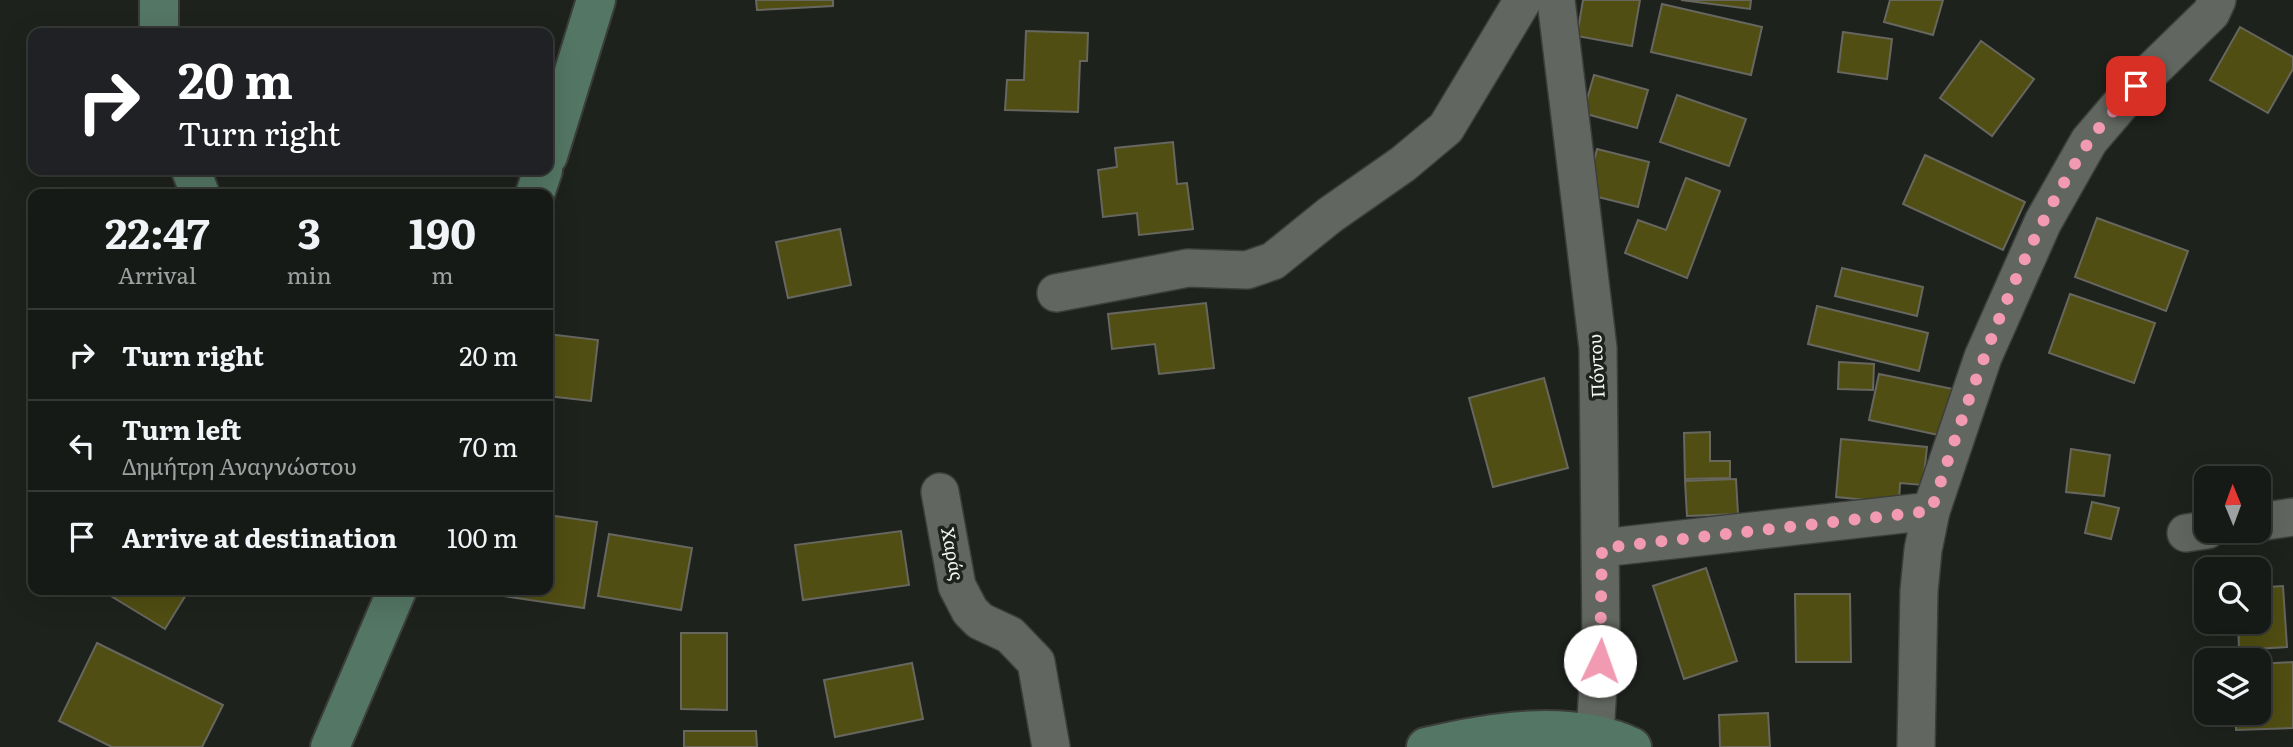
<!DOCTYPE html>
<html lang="en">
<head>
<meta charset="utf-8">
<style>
  :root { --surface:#161a16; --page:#232723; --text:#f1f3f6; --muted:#9ea1a1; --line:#353835 }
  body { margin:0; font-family:Literata,serif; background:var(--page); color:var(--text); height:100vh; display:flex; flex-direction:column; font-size:26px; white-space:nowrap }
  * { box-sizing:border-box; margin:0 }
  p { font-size:23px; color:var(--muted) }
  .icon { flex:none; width:38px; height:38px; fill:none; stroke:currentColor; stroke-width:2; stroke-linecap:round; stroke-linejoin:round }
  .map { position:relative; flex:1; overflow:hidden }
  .side { position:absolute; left:28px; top:189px; width:525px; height:406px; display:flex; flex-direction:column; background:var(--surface); border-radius:14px; box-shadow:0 7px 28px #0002,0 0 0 2px var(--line) }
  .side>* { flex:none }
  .guide { position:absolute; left:28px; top:28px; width:525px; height:147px; border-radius:14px; box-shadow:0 7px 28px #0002,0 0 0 2px var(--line); background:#202124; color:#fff; overflow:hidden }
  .needle { width:46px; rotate:359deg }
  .tools { position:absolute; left:2194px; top:466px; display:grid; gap:14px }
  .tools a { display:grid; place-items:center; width:77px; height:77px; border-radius:14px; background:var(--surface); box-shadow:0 7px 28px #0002,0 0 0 2px var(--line); font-size:35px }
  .pin { position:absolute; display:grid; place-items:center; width:60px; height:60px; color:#fff; margin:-30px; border-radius:14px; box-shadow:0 4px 10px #0006 }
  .me { position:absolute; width:77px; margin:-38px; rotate:3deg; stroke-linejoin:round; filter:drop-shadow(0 0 5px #0008) }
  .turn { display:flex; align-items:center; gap:24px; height:147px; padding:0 35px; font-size:32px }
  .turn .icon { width:91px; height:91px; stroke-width:2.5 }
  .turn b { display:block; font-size:49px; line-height:60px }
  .eta { display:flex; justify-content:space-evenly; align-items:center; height:119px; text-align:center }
  .eta b { font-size:42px; font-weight:700; line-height:49px }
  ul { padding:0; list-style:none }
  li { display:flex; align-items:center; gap:21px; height:91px; padding:0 35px; border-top:2px solid var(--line) }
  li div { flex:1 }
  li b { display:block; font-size:26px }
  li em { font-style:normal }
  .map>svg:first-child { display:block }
</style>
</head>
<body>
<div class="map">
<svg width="2293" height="747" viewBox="0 0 2293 747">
  <rect width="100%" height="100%" fill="#1e221d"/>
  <!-- building -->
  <g fill="#504e12" stroke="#676760" stroke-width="2">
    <path d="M756,0H833V6L757,10Z"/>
    <path d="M1583,0H1640L1632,46L1577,36Z"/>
    <path d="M1681,0H1751L1750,9Z"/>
    <path d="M1890,0H1943L1933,35L1884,22Z"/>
    <path d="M1662,4L1762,27L1751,75L1651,52Z"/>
    <path d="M2240,27L2293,57V69L2268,113L2210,80Z"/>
    <path d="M1026,31L1088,33L1087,61H1080L1078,112L1005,110L1007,80H1024Z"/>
    <path d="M1843,32L1892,39L1887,79L1838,72Z"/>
    <path d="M1981,41L2034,79L1992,136L1940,98Z"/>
    <path d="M1594,75L1648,90L1637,128L1583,113Z"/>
    <path d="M1677,95L1746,119L1729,166L1660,142Z"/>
    <path d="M1173,142L1177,184L1187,183L1193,229L1139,235L1137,213L1103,217L1098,170L1117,167L1115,148Z"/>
    <path d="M1597,149L1649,162L1638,207L1586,194Z"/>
    <path d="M1925,155L2025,202L2003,250L1903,204Z"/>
    <path d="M1686,178L1720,191L1687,278L1625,253L1638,220L1666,230Z"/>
    <path d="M2097,218L2188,251L2166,311L2075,277Z"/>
    <path d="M840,229L851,285L788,298L776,242Z"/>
    <path d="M1842,268L1923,287L1917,316L1835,296Z"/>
    <path d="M2070,294L2155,323L2134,383L2049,353Z"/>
    <path d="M1206,303L1214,368L1159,374L1155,344L1112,349L1108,314Z"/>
    <path d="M1817,306L1928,333L1919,371L1808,344Z"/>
    <path d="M548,334L598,340L591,401L548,396Z"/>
    <path d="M1839,362L1874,364L1873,390L1838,389Z"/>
    <path d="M1879,374L1953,389L1943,436L1869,420Z"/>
    <path d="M1544,378L1568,468L1493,487L1469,398Z"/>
    <path d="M1710,432V461H1730V478L1685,479L1684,433Z"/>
    <path d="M1841,439L1927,447L1923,485L1900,483L1899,503L1836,497Z"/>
    <path d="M2071,449L2110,455L2104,496L2066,492Z"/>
    <path d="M1736,479L1738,514L1687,516L1685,481Z"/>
    <path d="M2092,502L2119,508L2111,539L2085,533Z"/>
    <path d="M548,515L597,522L584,608L490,594L491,590H548Z"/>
    <path d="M901,531L909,585L803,600L795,545Z"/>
    <path d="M609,534L692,548L681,610L598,596Z"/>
    <path d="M1706,568L1737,661L1684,679L1653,586Z"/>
    <path d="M2266,568L2267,587L2283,586L2287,647L2239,650L2238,621H2259V569H2251Z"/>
    <path d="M101,590H189L165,629Z"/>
    <path d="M1795,594H1850L1851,662H1796Z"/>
    <path d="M681,633H727V710L681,709Z"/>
    <path d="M97,643L223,705L202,747H112L59,721Z"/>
    <path d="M2293,662V728L2236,730V712H2259V664Z"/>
    <path d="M912,663L923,719L835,737L824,680Z"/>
    <path d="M1768,713L1770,747H1720L1719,715Z"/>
    <path d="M684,731H756L757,747H684Z"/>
  </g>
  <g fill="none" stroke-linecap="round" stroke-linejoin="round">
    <!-- street casing -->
    <g stroke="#3b3e3a" stroke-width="40">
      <g id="street">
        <path d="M1556,0L1598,348L1601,639L1595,734"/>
        <path d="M1056,293L1188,268L1247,270L1273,261L1330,215L1403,164L1446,128L1523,0"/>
        <path d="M940,492L957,586L970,611L980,621L1010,635L1036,662L1051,747"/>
        <path d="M2259,522L2293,517"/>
        <path d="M2186,533L2207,530"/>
        <path d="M1602,548L1931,511"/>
        <path d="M1916,747L1919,591L1923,550L1931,511L1983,357L2043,222L2089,141L2136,86L2211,13L2217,0"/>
      </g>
    </g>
    <!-- secondary casing -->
    <g stroke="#3b3e3a" stroke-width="42">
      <g id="secondary">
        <path d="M159,33V0"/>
        <path d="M548,156L596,0"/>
        <path d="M191,170L200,194"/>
        <path d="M535,194L543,170"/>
        <path d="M330,747L397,590"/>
        <path d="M1426,747C1488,732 1571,718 1632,747"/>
      </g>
    </g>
    <!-- street -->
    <use href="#street" stroke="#626660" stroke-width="37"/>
    <!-- secondary -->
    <use href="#secondary" stroke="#547664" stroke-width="38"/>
  </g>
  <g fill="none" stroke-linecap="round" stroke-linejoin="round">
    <!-- route -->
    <path stroke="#f19ab1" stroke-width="12" stroke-dasharray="0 21.6" d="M1600,661L1602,548L1931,511C1973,385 2015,256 2088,143C2101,123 2120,105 2136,86"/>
  </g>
  <g text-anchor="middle" stroke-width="7" stroke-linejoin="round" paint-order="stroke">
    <!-- street labels -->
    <g font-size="18" fill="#f2f5f1" stroke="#1e221d">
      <text transform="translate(1597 366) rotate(-93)" y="6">Πόντου</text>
      <text transform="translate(952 554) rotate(79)" y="6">Χαράς</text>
    </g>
  </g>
</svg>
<div class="tools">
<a><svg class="needle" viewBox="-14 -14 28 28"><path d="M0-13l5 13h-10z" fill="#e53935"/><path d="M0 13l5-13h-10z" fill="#9ea1a1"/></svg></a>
<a><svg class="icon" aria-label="search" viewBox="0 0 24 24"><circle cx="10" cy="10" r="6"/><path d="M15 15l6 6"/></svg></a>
<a><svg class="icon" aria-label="layers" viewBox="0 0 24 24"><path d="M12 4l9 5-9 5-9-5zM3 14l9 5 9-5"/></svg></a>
</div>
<div class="pin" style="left:2136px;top:86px;background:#d93025"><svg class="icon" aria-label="arrive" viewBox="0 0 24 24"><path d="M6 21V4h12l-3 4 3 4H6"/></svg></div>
<svg class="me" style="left:1600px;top:661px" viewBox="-20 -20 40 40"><circle r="19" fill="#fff"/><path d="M0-13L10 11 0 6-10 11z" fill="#f19ab1"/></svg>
<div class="guide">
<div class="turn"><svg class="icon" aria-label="right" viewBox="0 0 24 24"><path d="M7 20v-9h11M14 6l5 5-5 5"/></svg><div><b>20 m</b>Turn right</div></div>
</div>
<section class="side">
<div class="eta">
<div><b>22:47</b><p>Arrival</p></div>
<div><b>3</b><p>min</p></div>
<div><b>190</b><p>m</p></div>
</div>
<ul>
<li><svg class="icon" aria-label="right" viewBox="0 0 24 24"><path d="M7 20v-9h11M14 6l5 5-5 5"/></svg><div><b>Turn right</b></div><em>20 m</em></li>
<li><svg class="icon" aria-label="left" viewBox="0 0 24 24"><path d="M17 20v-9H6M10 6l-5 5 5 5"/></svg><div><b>Turn left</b><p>Δημήτρη Αναγνώστου</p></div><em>70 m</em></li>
<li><svg class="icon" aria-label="arrive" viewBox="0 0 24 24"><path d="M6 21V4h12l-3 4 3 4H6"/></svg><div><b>Arrive at destination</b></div><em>100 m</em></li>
</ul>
</section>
</div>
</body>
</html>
